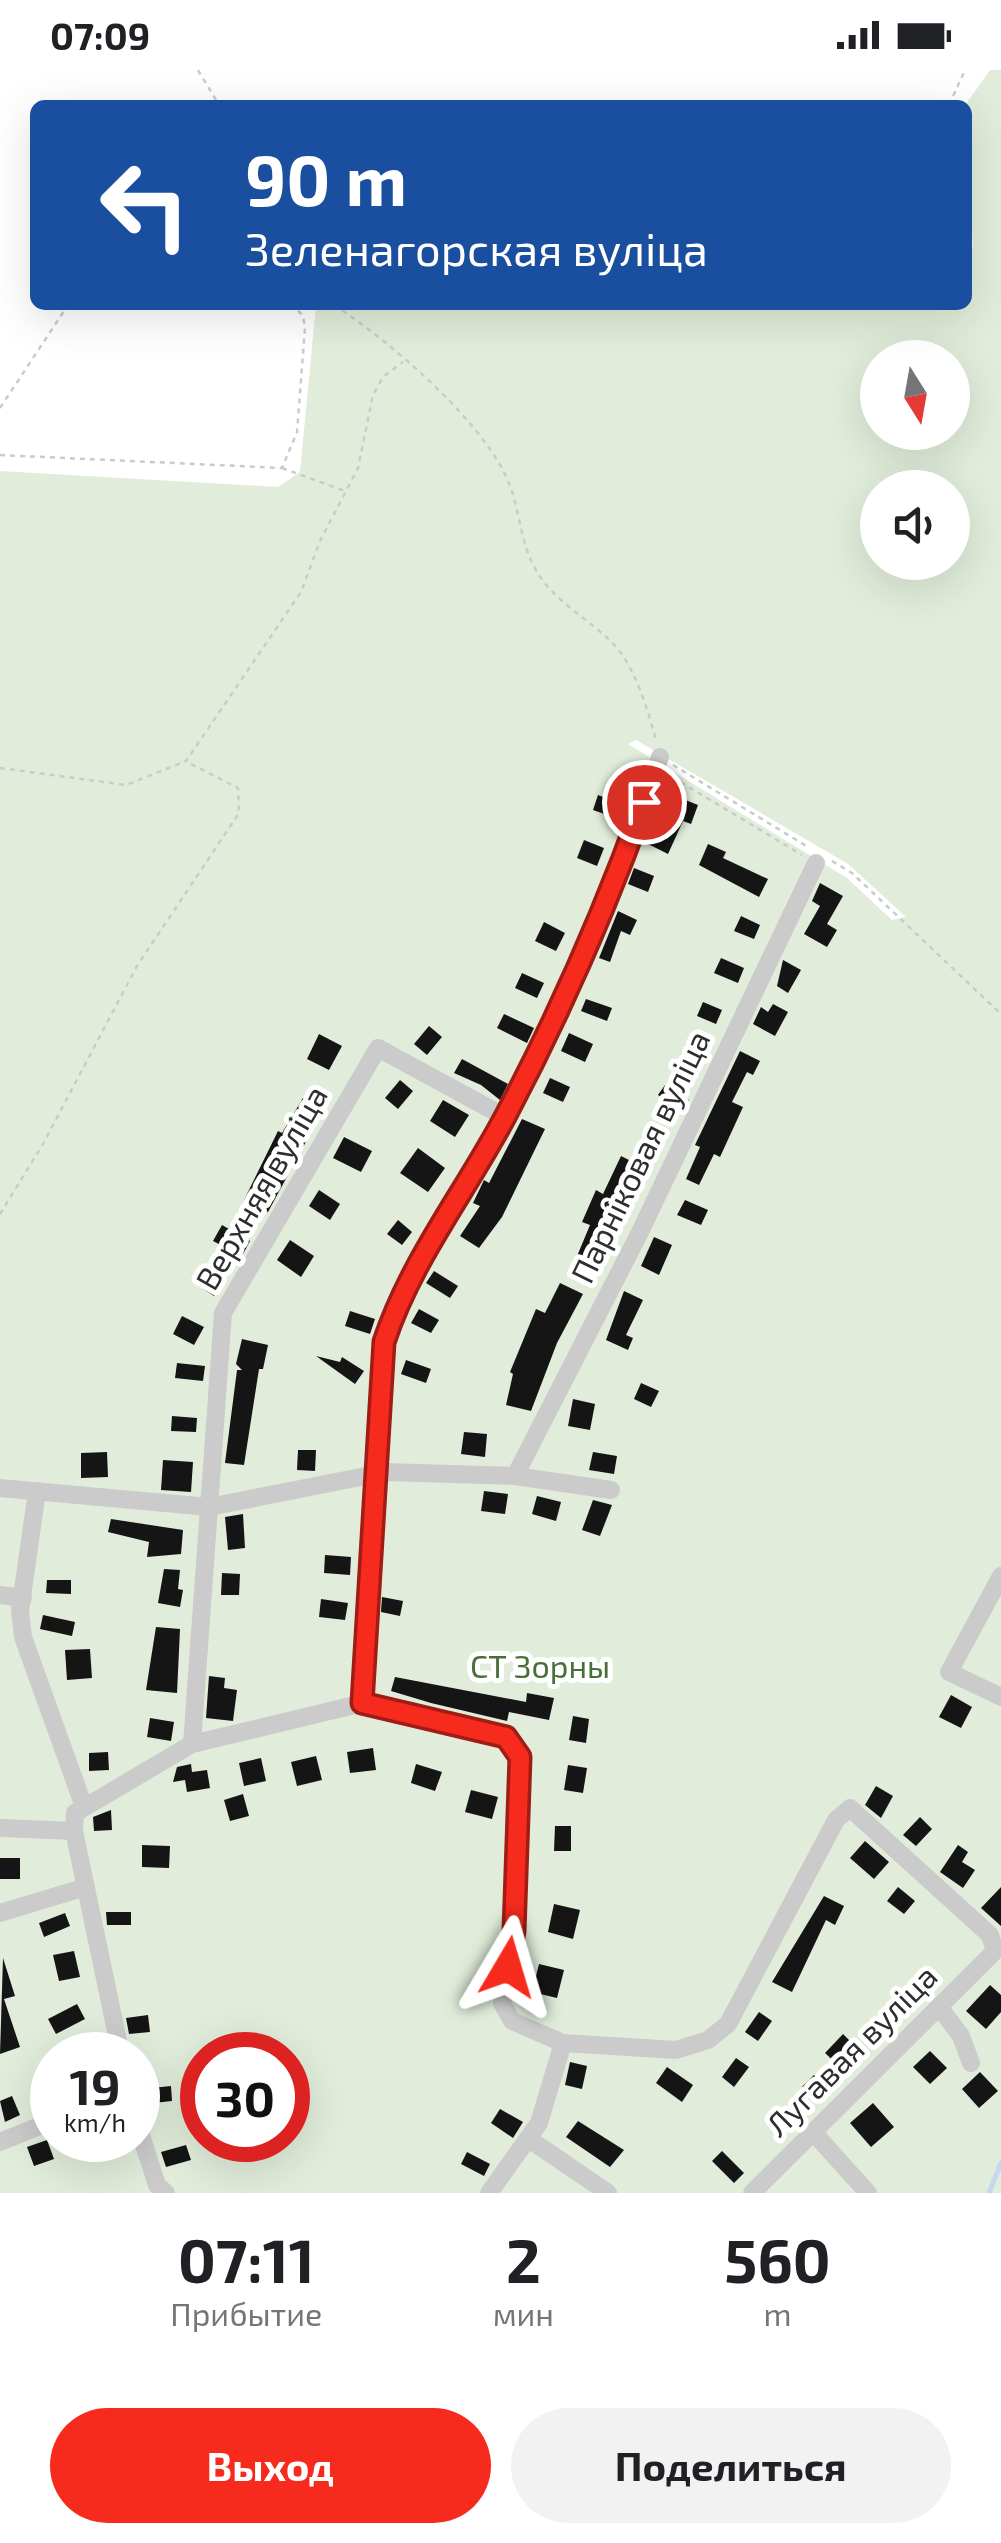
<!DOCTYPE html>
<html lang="ru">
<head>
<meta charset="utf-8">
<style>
  :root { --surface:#fff; --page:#f2f2f2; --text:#202124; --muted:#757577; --accent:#f62b1e }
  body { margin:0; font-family:"Exo 2",sans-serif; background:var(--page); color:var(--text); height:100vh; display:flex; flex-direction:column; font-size:38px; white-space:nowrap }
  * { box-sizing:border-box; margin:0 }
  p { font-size:32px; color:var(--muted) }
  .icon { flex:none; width:55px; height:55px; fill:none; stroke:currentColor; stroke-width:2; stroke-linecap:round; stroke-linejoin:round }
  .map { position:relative; height:2123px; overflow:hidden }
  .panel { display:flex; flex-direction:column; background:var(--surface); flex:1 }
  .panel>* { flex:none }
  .hud { position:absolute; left:30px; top:30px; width:942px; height:210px; border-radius:15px; box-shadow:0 10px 40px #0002; background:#1a4fa0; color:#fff; overflow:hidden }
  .needle { width:65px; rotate:169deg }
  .fabs { position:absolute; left:860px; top:270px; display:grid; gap:20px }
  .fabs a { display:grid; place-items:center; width:110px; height:110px; border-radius:50%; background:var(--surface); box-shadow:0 10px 40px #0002; font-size:50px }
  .speed { position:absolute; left:30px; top:1962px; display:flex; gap:20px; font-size:50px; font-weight:700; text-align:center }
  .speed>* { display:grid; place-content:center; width:130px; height:130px; border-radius:50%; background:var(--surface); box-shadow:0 10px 40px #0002; line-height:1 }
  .speed small { font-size:25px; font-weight:400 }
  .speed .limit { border:15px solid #d22; background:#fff; color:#111 }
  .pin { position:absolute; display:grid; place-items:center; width:85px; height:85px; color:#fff; margin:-42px; border:5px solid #fff; border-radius:50%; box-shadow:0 2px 10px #0007 }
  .me { position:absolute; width:110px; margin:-55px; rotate:7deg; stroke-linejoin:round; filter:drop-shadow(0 0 8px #0008) }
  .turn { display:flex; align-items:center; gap:35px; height:210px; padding:0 50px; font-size:45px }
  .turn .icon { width:130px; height:130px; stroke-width:2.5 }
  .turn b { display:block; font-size:70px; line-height:85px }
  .eta { display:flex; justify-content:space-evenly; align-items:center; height:170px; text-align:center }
  .eta b { font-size:60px; font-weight:700; line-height:70px }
  .action { display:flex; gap:20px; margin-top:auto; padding:20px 50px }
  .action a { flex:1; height:115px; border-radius:60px; background:var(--accent); color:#fff; font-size:40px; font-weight:700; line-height:115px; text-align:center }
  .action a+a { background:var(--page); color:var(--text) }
  .status { display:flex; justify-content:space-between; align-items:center; height:70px; padding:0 50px; background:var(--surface); direction:ltr }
  .status svg { height:28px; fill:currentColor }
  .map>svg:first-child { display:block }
</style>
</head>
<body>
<div class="status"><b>07:09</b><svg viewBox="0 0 49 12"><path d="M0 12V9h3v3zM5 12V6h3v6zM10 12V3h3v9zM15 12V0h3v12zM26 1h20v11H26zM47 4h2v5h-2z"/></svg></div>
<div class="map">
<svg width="1001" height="2123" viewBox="0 0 1001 2123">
  <rect width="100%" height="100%" fill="#fff"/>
  <!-- green -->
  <path fill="#e1edda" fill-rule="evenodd" d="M990,0H1001V2123H0V401L278,417L300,402L316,235H968V178L973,177L965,35ZM878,288H952V362H878ZM878,418H952V492H878ZM636,670L848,794L906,847L892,850L847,808L628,674ZM52,1985H138V2070H52ZM202,1985H288V2070H202Z"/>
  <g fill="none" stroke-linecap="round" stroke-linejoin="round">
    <!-- stream -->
    <path stroke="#c4d8ef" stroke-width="5" d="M989,2123L1001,2093"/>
  </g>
  <!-- building -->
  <g fill="#151515">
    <path d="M598,725L624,735L619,749L593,740Z"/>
    <path d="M678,727L698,735L691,754L683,751L668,784L644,772L650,761L661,767Z"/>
    <path d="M584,770L604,778L597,796L577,788Z"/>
    <path d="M708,774L726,782L723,788L768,809L759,827L699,795Z"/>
    <path d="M634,798L654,806L648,822L628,814Z"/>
    <path d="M820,813L843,826L827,854L837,860L827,877L804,864L820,836L812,831Z"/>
    <path d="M618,841L637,850L630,865L621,861L610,892L599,888Z"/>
    <path d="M741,846L760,855L754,869L734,861Z"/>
    <path d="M544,852L565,863L556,881L535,871Z"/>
    <path d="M721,888L744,898L738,913L714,903Z"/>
    <path d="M783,890L801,900L788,923L777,916Z"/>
    <path d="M522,903L544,913L537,928L515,918Z"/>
    <path d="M586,929L612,938L607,951L581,941Z"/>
    <path d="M703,932L722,940L716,954L697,946Z"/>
    <path d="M773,934L788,942L775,966L753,954L761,937L768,942Z"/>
    <path d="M504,944L534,958L527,973L497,958Z"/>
    <path d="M429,956L442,967L427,985L414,974Z"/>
    <path d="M569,963L593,974L585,992L561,981Z"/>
    <path d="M319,964L342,976L329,1000L307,989Z"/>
    <path d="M740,981L760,991L753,1005L747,1002L732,1032L743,1037L720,1087L714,1084L699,1115L686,1109L700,1077L695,1075Z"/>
    <path d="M462,989L508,1014L500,1030L481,1015L454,1003Z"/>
    <path d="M550,1008L570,1017L563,1032L543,1023Z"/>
    <path d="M400,1010L413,1021L398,1039L385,1028Z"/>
    <path d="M665,1015L689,1030L684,1041L658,1025Z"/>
    <path d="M303,1028L323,1040L268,1142L244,1130L278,1061L282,1063Z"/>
    <path d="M443,1030L469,1045L455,1067L430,1051Z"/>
    <path d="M522,1049L545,1059L502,1147L479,1178L460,1166L480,1136L473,1133L484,1110L489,1113Z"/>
    <path d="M344,1067L372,1081L361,1102L333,1088Z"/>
    <path d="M418,1078L445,1098L428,1122L400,1103Z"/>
    <path d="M621,1086L645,1098L634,1121L630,1119L598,1200L575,1191L590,1155L582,1152L596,1120L603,1124Z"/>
    <path d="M319,1120L340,1134L330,1150L309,1136Z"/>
    <path d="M685,1130L708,1140L701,1155L677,1145Z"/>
    <path d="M398,1150L412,1162L402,1175L387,1164Z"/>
    <path d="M222,1155L250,1171L242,1186L213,1171Z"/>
    <path d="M654,1167L672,1175L659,1205L641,1196Z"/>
    <path d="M290,1170L314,1186L301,1207L277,1190Z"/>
    <path d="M208,1196L225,1208L214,1226L196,1214Z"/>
    <path d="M434,1201L458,1216L450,1228L426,1213Z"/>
    <path d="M560,1213L583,1224L557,1273L531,1341L506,1335L513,1304L510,1302L536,1239L545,1243Z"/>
    <path d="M624,1221L643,1230L626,1265L633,1268L628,1280L606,1270Z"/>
    <path d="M419,1239L439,1250L431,1263L411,1253Z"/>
    <path d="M350,1241L375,1249L370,1264L345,1256Z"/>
    <path d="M182,1246L204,1257L194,1275L173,1264Z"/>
    <path d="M242,1269L268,1275L263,1299H259L244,1395L225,1393L237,1300H242L236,1294Z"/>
    <path d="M316,1286L340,1292L342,1287L364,1301L355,1314Z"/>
    <path d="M406,1290L431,1299L426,1313L401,1304Z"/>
    <path d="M177,1293L205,1296L203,1311L175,1308Z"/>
    <path d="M641,1313L659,1321L651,1337L634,1329Z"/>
    <path d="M573,1329L595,1334L590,1360L568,1356Z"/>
    <path d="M172,1346L197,1348L196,1362L171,1361Z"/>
    <path d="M464,1362L487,1364L485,1387L461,1384Z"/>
    <path d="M298,1380H316L315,1401L297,1400Z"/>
    <path d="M107,1382L108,1407L81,1408V1383Z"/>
    <path d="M593,1382L617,1386L614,1404L589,1400Z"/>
    <path d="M163,1390L193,1392L191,1422L161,1420Z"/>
    <path d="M484,1421L508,1424L505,1444L481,1441Z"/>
    <path d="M537,1426L561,1432L556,1451L532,1444Z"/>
    <path d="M593,1430L612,1435L600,1466L582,1460Z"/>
    <path d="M243,1444L245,1478L228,1480L225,1447Z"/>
    <path d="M111,1449L183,1460L181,1484L147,1487L149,1472L108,1462Z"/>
    <path d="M325,1485L351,1487L350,1505L324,1503Z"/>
    <path d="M164,1499L180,1500L178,1519L183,1520L180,1537L158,1533Z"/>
    <path d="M222,1503L240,1504L239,1525H221Z"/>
    <path d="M47,1510H71V1524L46,1523Z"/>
    <path d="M382,1527L403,1531L400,1546L381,1542Z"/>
    <path d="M321,1529L348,1533L345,1550L319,1547Z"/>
    <path d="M43,1545L75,1552L72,1566L40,1559Z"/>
    <path d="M156,1557L180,1559L177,1623L146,1620Z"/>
    <path d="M90,1579L92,1608L67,1610L65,1580Z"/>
    <path d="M209,1606L225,1608L224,1618L237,1620L233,1651L206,1648Z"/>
    <path d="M395,1607L526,1632L527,1623L554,1628L549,1650L509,1642L507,1651L431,1633L391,1621Z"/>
    <path d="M951,1625L972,1637L961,1658L939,1647Z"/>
    <path d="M573,1646L589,1649L586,1673L569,1670Z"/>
    <path d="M150,1648L174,1652L171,1671L147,1667Z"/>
    <path d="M373,1678L376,1700L350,1703L347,1682Z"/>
    <path d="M108,1682L109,1700L89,1701V1683Z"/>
    <path d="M316,1686L322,1710L297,1716L291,1692Z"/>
    <path d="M261,1688L266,1711L244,1716L239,1693Z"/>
    <path d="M191,1694L192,1702L207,1700L210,1718L187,1722L185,1710L173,1712L177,1697Z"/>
    <path d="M416,1694L442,1702L435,1721L411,1713Z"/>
    <path d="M568,1695L587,1698L583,1723L564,1720Z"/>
    <path d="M876,1716L893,1726L881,1748L865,1735Z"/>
    <path d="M471,1720L498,1727L492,1749L465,1742Z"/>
    <path d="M243,1724L249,1746L230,1751L224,1730Z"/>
    <path d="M111,1740L112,1760L94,1761L93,1747Z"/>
    <path d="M920,1747L932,1759L916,1776L903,1765Z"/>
    <path d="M555,1756H571V1781H554Z"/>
    <path d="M865,1771L889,1792L874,1809L850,1788Z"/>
    <path d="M142,1775L170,1776L169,1798L142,1797Z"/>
    <path d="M958,1775L968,1782L962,1792L975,1800L963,1818L940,1802Z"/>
    <rect x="0" y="1788" width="20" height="21"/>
    <path d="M898,1817L915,1831L904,1844L887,1831Z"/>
    <path d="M1001,1817V1856L981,1838Z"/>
    <path d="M824,1826L844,1836L835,1855L826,1850L792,1922L772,1912Z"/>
    <path d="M554,1834L580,1840L573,1869L548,1862Z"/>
    <path d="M106,1842H131V1855H107Z"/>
    <path d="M65,1843L70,1856L44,1867L39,1853Z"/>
    <path d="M74,1881L80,1907L59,1911L53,1885Z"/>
    <path d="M3,1888L15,1926L4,1929L20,1977L0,1984Z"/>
    <path d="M539,1894L564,1900L557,1928L532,1922Z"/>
    <path d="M925,1906L936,1917L914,1940L902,1929Z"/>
    <path d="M990,1915L1001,1925V1942L986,1959L966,1941Z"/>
    <path d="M77,1934L85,1949L56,1964L48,1949Z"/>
    <path d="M759,1942L772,1951L758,1971L745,1962Z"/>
    <path d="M148,1945L150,1962L129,1964L126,1948Z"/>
    <path d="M843,1964L863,1984L845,2002L825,1983Z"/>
    <path d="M930,1981L947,1998L930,2014L913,1997Z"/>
    <path d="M736,1988L749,1997L734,2017L722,2007Z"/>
    <path d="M570,1992L587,1996L582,2019L565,2015Z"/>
    <path d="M667,1997L693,2015L682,2032L656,2013Z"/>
    <path d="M980,2002L998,2021L979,2038L962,2019Z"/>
    <path d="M814,2005L828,2020L816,2031L802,2017Z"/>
    <path d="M171,2016L172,2031L144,2034L142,2019Z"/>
    <path d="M12,2026L20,2045L5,2052L0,2031Z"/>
    <path d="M873,2033L894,2057L871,2077L850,2053Z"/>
    <path d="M500,2039L523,2052L513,2068L491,2053Z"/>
    <path d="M578,2051L624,2080L610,2097L566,2067Z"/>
    <path d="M47,2070L54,2089L34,2096L27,2077Z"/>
    <path d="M186,2075L191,2090L166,2097L161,2082Z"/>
    <path d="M722,2081L744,2103L734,2113L712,2091Z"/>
    <path d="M467,2082L490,2094L484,2106L461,2094Z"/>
  </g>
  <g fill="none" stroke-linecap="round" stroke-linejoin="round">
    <!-- path -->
    <g stroke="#cbcbcb" stroke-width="2.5" stroke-dasharray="5 5" stroke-linecap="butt">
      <path d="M198,0L219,35"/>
      <path d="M949,35L965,0"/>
      <path d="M334,235C389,270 485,353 509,413C520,441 520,473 536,500C555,534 593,550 618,579C637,603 648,641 656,670"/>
      <path d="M0,338L68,235"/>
      <path d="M0,385L282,398L297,362L305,258L303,246L293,235"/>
      <path d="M282,398L345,421"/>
      <path d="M673,695L808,777"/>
      <path d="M0,698L126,715L186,691L301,522L320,471L358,398L373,325L383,307L403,292"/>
      <path d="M672,707L802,785"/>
      <path d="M832,791L852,803L1001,944"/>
      <path d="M0,1144L43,1074L137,896L239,743L238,718L187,692"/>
    </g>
    <!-- minor -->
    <g stroke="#cbcbcb" stroke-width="18">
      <path d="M515,1406L640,1162L816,793"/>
      <path d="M0,1418L209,1437L386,1402L515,1406L611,1420"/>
      <path d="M37,1421L20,1541L23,1567L84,1737"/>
      <path d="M1001,1506L949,1602L1001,1627"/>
      <path d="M0,1525L23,1528"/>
      <path d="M363,1633L384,1272L397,1232L505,1047L594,870L660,687"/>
      <path d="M192,1674L223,1243L378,978L505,1047"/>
      <path d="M0,1758L74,1761"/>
      <path d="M0,1843L86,1817"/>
      <path d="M939,1937L961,1966L971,1993"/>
      <path d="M121,1985L74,1761L75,1743L192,1674L363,1633L505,1667L520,1687L514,1861L502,1933L512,1951L563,1973L676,1980L708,1970L728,1954L836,1750L850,1738L990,1865L995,1881L752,2123"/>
      <path d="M138,2056L157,2115L166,2123"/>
      <path d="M814,2063L868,2123"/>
      <path d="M529,2069L608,2123"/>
      <path d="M0,2072L52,2051"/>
      <path d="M489,2123L539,2053L563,1973"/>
    </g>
  </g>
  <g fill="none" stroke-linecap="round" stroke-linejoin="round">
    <!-- route casing -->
    <g stroke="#a01c14" stroke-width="25">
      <path id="route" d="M508,1897L514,1861L520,1687L506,1667L362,1633L384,1272C411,1190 466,1121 506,1045C560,943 605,840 644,732"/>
    </g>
    <!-- route -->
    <use href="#route" stroke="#f62b1e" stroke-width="18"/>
  </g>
  <g text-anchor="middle" stroke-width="10" stroke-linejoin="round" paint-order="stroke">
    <!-- street labels -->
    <g font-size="32" fill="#2e2e2e" stroke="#fff">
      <text transform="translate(641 1087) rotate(-64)" y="11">Парніковая вуліца</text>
      <text transform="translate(262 1118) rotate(-60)" y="11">Верхняя вуліца</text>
      <text transform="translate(852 1981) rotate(-45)" y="11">Лугавая вуліца</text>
    </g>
    <!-- park labels -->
    <g font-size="32" fill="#496e37" stroke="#fff">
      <text x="540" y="1608">СТ Зорны</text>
    </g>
  </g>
</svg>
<div class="fabs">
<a><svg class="needle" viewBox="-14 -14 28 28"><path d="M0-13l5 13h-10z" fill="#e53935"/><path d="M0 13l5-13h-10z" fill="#757577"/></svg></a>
<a><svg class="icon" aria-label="sound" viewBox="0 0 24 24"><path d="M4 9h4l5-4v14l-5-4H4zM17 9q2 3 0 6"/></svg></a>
</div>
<div class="speed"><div>19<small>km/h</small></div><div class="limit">30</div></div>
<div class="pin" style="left:644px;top:732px;background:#d93025"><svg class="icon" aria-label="arrive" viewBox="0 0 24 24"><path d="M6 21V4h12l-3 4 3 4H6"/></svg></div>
<svg class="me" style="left:508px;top:1897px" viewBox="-20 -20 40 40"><path d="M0-17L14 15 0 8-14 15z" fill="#f62b1e" stroke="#fff" stroke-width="4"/></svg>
<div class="hud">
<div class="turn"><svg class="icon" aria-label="left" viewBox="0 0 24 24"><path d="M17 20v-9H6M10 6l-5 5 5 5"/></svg><div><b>90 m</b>Зеленагорская вуліца</div></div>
</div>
</div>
<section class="panel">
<div class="eta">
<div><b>07:11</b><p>Прибытие</p></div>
<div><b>2</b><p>мин</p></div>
<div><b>560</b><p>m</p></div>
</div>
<div class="action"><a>Выход</a><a>Поделиться</a></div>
</section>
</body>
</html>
